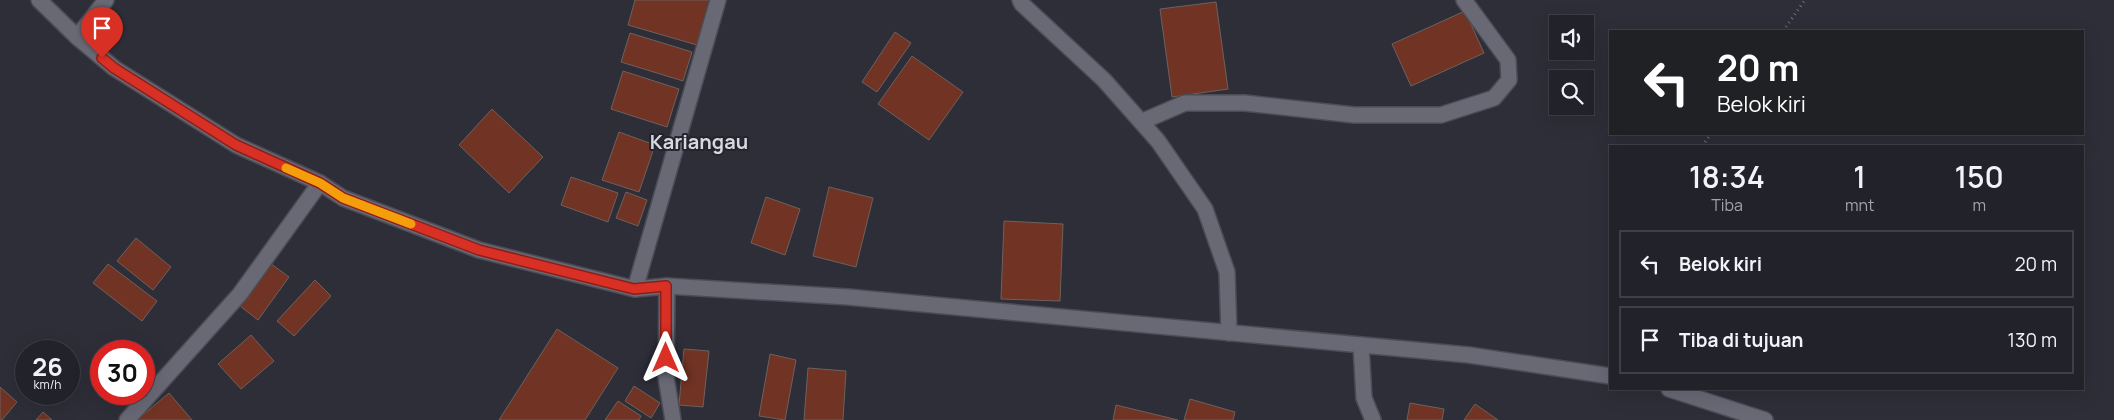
<!DOCTYPE html>
<html lang="id">
<head>
<meta charset="utf-8">
<style>
  :root { --surface:#22222a; --page:#2a2a32; --text:#f1f3f6; --muted:#a2a4a8; --line:#3f3f47 }
  body { margin:0; font-family:Manrope,sans-serif; background:var(--page); color:var(--text); height:100vh; display:flex; flex-direction:column; font-size:19px; white-space:nowrap }
  * { box-sizing:border-box; margin:0 }
  p { font-size:16px; color:var(--muted) }
  .icon { flex:none; width:28px; height:28px; fill:none; stroke:currentColor; stroke-width:2; stroke-linecap:round; stroke-linejoin:round }
  .map { position:relative; flex:1; overflow:hidden }
  .panel { position:absolute; left:1609px; top:145px; width:475px; height:245px; display:flex; flex-direction:column; background:var(--surface); border-radius:0px; box-shadow:0 5px 20px #0002,0 0 0 1px var(--line) }
  .panel>* { flex:none }
  .hud { position:absolute; left:1609px; top:30px; width:475px; height:105px; border-radius:0px; box-shadow:0 5px 20px #0002,0 0 0 1px var(--line); background:#202124; color:#fff; overflow:hidden }
  .tools { position:absolute; left:1549px; top:15px; display:grid; gap:10px }
  .tools a { display:grid; place-items:center; width:45px; height:45px; border-radius:0px; background:var(--surface); box-shadow:0 5px 20px #0002,0 0 0 1px var(--line); font-size:25px }
  .speed { position:absolute; left:15px; top:340px; display:flex; gap:10px; font-size:25px; font-weight:700; text-align:center }
  .speed>* { display:grid; place-content:center; width:65px; height:65px; border-radius:50%; background:var(--surface); box-shadow:0 5px 20px #0002,0 0 0 1px var(--line); line-height:1 }
  .speed small { font-size:12px; font-weight:400 }
  .speed .limit { border:8px solid #d22; background:#fff; color:#111 }
  .pin { position:absolute; display:grid; place-items:center; width:42px; height:42px; color:#fff; margin:-51px -21px; border-radius:50% 50% 50% 0; rotate:-45deg; box-shadow:0 0 5px #0007 }
  .pin .icon { rotate:45deg }
  .me { position:absolute; width:55px; margin:-28px; rotate:0deg; stroke-linejoin:round; filter:drop-shadow(0 0 4px #0008) }
  .turn { display:flex; align-items:center; gap:18px; height:105px; padding:0 25px; font-size:22px }
  .turn .icon { width:65px; height:65px; stroke-width:2.5 }
  .turn b { display:block; font-size:35px; line-height:42px }
  .eta { display:flex; justify-content:space-evenly; align-items:center; height:85px; text-align:center }
  .eta b { font-size:30px; font-weight:600; line-height:35px }
  ul { padding:0; list-style:none }
  li { display:flex; align-items:center; gap:15px; height:68px; margin:0 10px 8px; padding:0 15px; border:2px solid var(--line); border-radius:0px }
  li div { flex:1 }
  li b { display:block; font-size:19px }
  li em { font-style:normal }
  .map>svg:first-child { display:block }
</style>
</head>
<body>
<div class="map">
<svg width="2114" height="420" viewBox="0 0 2114 420">
  <rect width="100%" height="100%" fill="#2d2e38"/>
  <!-- building -->
  <g fill="#713323" stroke="#6e615d">
    <path d="M635,0H710L697,45L628,25Z"/>
    <path d="M1216,2L1228,89L1172,97L1160,9Z"/>
    <path d="M1465,11L1484,53L1411,86L1392,44Z"/>
    <path d="M895,32L911,43L877,92L862,82Z"/>
    <path d="M630,33L692,52L683,81L621,62Z"/>
    <path d="M912,56L963,92L929,140L878,104Z"/>
    <path d="M623,71L679,89L667,127L611,109Z"/>
    <path d="M492,109L543,157L509,193L459,145Z"/>
    <path d="M619,132L655,145L639,192L602,180Z"/>
    <path d="M571,177L618,193L608,222L561,205Z"/>
    <path d="M829,187L873,198L856,267L813,256Z"/>
    <path d="M626,192L647,200L638,226L616,218Z"/>
    <path d="M766,197L800,209L785,255L751,243Z"/>
    <path d="M1004,221L1063,224L1060,301L1001,299Z"/>
    <path d="M136,238L171,267L153,290L117,261Z"/>
    <path d="M270,263L289,277L258,320L240,306Z"/>
    <path d="M108,264L157,301L142,321L93,283Z"/>
    <path d="M315,280L331,296L294,336L277,321Z"/>
    <path d="M557,329L618,368L585,420H499Z"/>
    <path d="M251,335L274,361L241,389L218,364Z"/>
    <path d="M684,349L709,351L703,407L679,405Z"/>
    <path d="M770,354L796,360L785,420L759,416Z"/>
    <path d="M808,368L846,371L843,420H804Z"/>
    <path d="M634,386L660,403L651,418L625,401Z"/>
    <path d="M0,387L17,402L2,420H0Z"/>
    <path d="M169,393L192,420H137Z"/>
    <path d="M1190,399L1235,412L1233,420H1184Z"/>
    <path d="M618,401L641,416L639,420H605Z"/>
    <path d="M1410,403L1444,409L1442,420H1407Z"/>
    <path d="M1475,404L1498,420H1464Z"/>
    <path d="M1116,405L1178,420H1113Z"/>
    <path d="M43,412L52,420H36Z"/>
  </g>
  <g fill="none" stroke-linecap="round" stroke-linejoin="round">
    <!-- street casing -->
    <g stroke="#4c4c55" stroke-width="18">
      <g id="street">
        <path d="M39,0L77,37L114,68L236,145L320,183L343,198L479,250L635,289L667,286L848,297L1469,355L1610,376"/>
        <path d="M1020,0L1022,4L1104,80L1158,141L1205,209L1227,272L1229,333"/>
        <path d="M77,37L106,0"/>
        <path d="M1141,122L1185,103H1245L1354,115H1441L1494,98L1509,80L1508,60L1464,0"/>
        <path d="M667,286L666,377L673,420"/>
        <path d="M635,289L718,0"/>
        <path d="M1361,345L1364,398L1373,420"/>
        <path d="M1669,389L1765,420"/>
        <path d="M127,420L240,294L320,183"/>
      </g>
    </g>
    <!-- path -->
    <g stroke="#6e6f78" stroke-width="3" stroke-dasharray="1 4" stroke-linecap="butt">
      <path d="M1783,31L1805,0"/>
      <path d="M1702,146L1711,134"/>
    </g>
    <!-- street -->
    <use href="#street" stroke="#686975" stroke-width="15"/>
  </g>
  <g fill="none" stroke-linecap="round" stroke-linejoin="round">
    <!-- route casing -->
    <g stroke="#8d1f18" stroke-width="12">
      <path id="route" d="M102,58L114,68L236,145L320,183L343,198L479,250L634,289L666,286V358"/>
    </g>
    <!-- route -->
    <use href="#route" stroke="#d93025" stroke-width="9"/>
    <!-- slow -->
    <path stroke="#f59e0b" stroke-width="9" d="M286,168L320,183L343,198L411,224"/>
  </g>
  <g text-anchor="middle" stroke-width="4" stroke-linejoin="round" paint-order="stroke">
    <!-- quarter labels -->
    <g font-size="20" font-weight="bold" fill="#d8d8df" stroke="#23242e">
      <text x="699" y="149">Kariangau</text>
    </g>
  </g>
</svg>
<div class="tools">
<a><svg class="icon" aria-label="sound" viewBox="0 0 24 24"><path d="M4 9h4l5-4v14l-5-4H4zM17 9q2 3 0 6"/></svg></a>
<a><svg class="icon" aria-label="search" viewBox="0 0 24 24"><circle cx="10" cy="10" r="6"/><path d="M15 15l6 6"/></svg></a>
</div>
<div class="speed"><div>26<small>km/h</small></div><div class="limit">30</div></div>
<div class="pin" style="left:102px;top:58px;background:#d93025"><svg class="icon" aria-label="arrive" viewBox="0 0 24 24"><path d="M6 21V4h12l-3 4 3 4H6"/></svg></div>
<svg class="me" style="left:666px;top:358px" viewBox="-20 -20 40 40"><path d="M0-17L14 15 0 8-14 15z" fill="#d93025" stroke="#fff" stroke-width="4"/></svg>
<div class="hud">
<div class="turn"><svg class="icon" aria-label="left" viewBox="0 0 24 24"><path d="M17 20v-9H6M10 6l-5 5 5 5"/></svg><div><b>20 m</b>Belok kiri</div></div>
</div>
<section class="panel">
<div class="eta">
<div><b>18:34</b><p>Tiba</p></div>
<div><b>1</b><p>mnt</p></div>
<div><b>150</b><p>m</p></div>
</div>
<ul>
<li><svg class="icon" aria-label="left" viewBox="0 0 24 24"><path d="M17 20v-9H6M10 6l-5 5 5 5"/></svg><div><b>Belok kiri</b></div><em>20 m</em></li>
<li><svg class="icon" aria-label="arrive" viewBox="0 0 24 24"><path d="M6 21V4h12l-3 4 3 4H6"/></svg><div><b>Tiba di tujuan</b></div><em>130 m</em></li>
</ul>
</section>
</div>
</body>
</html>
